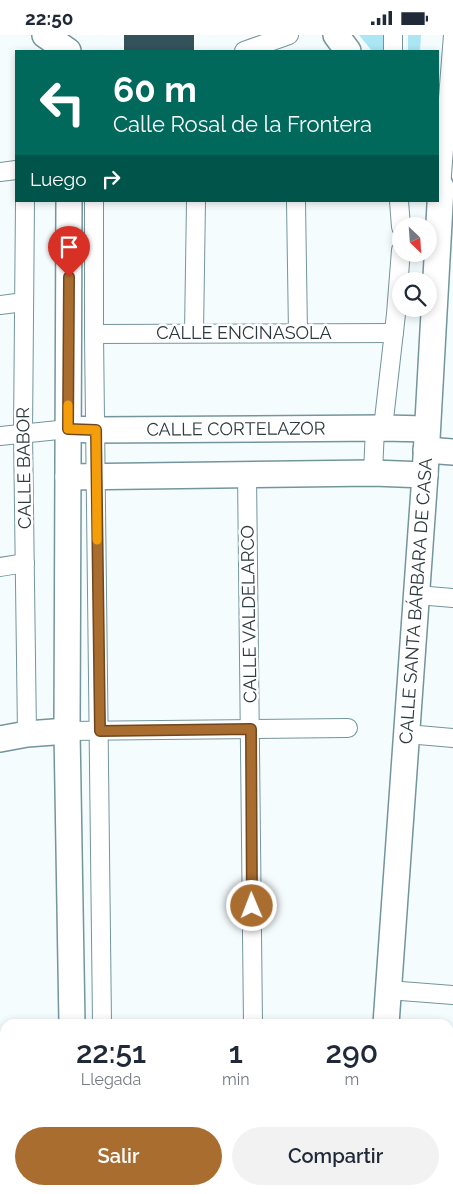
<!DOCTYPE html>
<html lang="es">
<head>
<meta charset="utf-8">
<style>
  :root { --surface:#fff; --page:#f2f2f3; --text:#1f2937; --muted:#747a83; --accent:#a96d2f }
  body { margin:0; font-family:Raleway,sans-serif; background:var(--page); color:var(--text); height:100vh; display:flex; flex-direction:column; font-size:19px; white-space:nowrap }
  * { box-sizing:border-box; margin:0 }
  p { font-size:16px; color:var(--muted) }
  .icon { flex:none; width:28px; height:28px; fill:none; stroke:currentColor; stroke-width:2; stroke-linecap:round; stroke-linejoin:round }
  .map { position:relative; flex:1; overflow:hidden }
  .sheet { position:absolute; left:0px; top:984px; width:454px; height:176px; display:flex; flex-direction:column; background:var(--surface); border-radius:15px 15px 0 0; box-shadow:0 2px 8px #0003 }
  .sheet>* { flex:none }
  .top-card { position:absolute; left:15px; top:15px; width:424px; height:152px; border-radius:0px; box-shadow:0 2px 8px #0003; background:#00695c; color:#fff; overflow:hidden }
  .needle { width:32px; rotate:155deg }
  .controls { position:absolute; left:392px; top:182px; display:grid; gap:10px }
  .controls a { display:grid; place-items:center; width:45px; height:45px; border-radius:50%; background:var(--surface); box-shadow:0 2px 8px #0003; font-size:25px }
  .pin { position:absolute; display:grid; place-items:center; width:42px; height:42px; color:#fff; margin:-51px -21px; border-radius:50% 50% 50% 0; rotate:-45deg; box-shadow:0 0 5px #0007 }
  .pin .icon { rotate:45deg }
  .me { position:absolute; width:55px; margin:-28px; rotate:359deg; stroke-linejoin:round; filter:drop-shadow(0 0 4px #0008) }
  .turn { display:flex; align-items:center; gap:18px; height:105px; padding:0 15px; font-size:22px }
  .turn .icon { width:65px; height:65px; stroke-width:2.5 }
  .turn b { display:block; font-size:35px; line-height:42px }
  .then { display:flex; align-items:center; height:48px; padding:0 15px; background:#0003; gap:10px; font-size:19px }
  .eta { display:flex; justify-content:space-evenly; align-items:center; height:85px; text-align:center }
  .eta b { font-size:30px; font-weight:600; line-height:35px }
  .action { display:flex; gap:10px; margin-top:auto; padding:10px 15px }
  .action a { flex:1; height:58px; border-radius:30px; background:var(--accent); color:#fff; font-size:20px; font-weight:600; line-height:58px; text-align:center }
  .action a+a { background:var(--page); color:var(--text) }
  .status { display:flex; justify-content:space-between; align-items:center; height:35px; padding:0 25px; background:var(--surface); direction:ltr }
  .status svg { height:14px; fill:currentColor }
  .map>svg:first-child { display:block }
</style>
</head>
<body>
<div class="status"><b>22:50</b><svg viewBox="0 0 49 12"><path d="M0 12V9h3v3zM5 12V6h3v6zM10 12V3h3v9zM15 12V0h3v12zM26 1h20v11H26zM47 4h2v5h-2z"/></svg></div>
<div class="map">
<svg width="453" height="1159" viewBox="0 0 453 1159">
  <rect width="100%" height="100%" fill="#f5fcfe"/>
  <!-- green -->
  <g fill="#aae6f4">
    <path d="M359,0H383V16H372Z"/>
    <path d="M408,0H421L420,16H408Z"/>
  </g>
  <!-- building -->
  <rect fill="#335259" x="124" y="0" width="70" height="16"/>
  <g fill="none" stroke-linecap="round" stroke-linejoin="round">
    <!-- street casing -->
    <g stroke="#74959c" stroke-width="20">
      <g id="street">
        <path d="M393,0V16"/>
        <path d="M244,16L289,0"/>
        <path d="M0,137L16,135"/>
        <path d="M441,152L453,0"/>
        <path d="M25,166L23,398L27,699"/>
        <path d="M94,166V299L102,989"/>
        <path d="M296,166L298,298"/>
        <path d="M399,166L401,192"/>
        <path d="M0,270L24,267"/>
        <path d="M194,298L196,166"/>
        <path d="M94,299L394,298"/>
        <path d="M383,393L396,279L401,215"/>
        <path d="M0,401L68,394"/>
        <path d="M373,438L375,393"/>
        <path d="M247,439L253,989"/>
        <path d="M0,532L25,528"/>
        <path d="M417,560L453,563"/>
        <path d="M67,696L348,693"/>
        <path d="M407,699L453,703"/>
        <path d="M388,955L453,960"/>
        <path d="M104,1155V1159"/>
        <path d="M254,1155L255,1159"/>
      </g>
    </g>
    <!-- secondary casing -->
    <g stroke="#74959c" stroke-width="28">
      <g id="secondary">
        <path d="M45,0L68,16"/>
        <path d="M336,0L348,16"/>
        <path d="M69,166L67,696L72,989"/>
        <path id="s1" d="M68,394L96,395L383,393L427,394"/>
        <path d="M426,415L453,417"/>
        <path d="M68,442L373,438L425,440"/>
        <path d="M0,704L27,699L67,696"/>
        <path id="s2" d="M386,989L425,440L441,152L438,146"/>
        <path d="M74,1155V1159"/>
        <path d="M374,1159V1155"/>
      </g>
    </g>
    <!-- street -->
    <use href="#street" stroke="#fff" stroke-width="18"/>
    <!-- secondary -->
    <use href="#secondary" stroke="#fff" stroke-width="25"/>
  </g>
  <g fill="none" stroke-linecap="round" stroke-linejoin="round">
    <!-- route casing -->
    <g stroke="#6e471f" stroke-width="12">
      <path id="route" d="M69,242L68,394L96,395L100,696L251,694L252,871"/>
    </g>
    <!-- route -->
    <use href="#route" stroke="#a96d2f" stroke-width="9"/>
    <!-- slow -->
    <path stroke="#f59e0b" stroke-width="9" d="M68,370V394L96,395L97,505"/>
  </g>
  <g text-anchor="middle" stroke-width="5" stroke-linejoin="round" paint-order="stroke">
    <!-- street labels -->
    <g font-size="18" fill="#2c3a3d" stroke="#fff">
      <text x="244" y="304">CALLE ENCINASOLA</text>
      <text dy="6" stroke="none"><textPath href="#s1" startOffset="168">CALLE CORTELAZOR</textPath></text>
      <text transform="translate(24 433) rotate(-91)" y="6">CALLE BABOR</text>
      <text dy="6" stroke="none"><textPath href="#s2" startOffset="424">CALLE SANTA BÁRBARA DE CASA</textPath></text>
      <text transform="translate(249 579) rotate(-91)" y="6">CALLE VALDELARCO</text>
    </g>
  </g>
</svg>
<div class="controls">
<a><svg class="needle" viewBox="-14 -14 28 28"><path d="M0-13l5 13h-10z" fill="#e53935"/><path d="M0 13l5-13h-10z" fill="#747a83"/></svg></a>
<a><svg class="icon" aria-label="search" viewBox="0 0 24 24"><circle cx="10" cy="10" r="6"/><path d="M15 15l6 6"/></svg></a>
</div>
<div class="pin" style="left:69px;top:242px;background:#d93025"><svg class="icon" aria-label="arrive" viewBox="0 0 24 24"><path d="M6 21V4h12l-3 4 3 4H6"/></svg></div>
<svg class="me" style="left:252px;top:871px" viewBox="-20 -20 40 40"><circle r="17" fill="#a96d2f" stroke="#fff" stroke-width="3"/><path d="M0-11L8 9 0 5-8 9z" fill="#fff"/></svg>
<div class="top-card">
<div class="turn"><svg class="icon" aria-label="left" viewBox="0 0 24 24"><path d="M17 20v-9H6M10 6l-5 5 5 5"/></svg><div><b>60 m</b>Calle Rosal de la Frontera</div></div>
<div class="then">Luego<svg class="icon" aria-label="right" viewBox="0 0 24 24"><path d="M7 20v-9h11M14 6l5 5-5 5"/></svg></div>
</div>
<section class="sheet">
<div class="eta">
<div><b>22:51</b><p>Llegada</p></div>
<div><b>1</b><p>min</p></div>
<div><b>290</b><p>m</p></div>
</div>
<div class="action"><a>Salir</a><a>Compartir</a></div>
</section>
</div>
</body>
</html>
